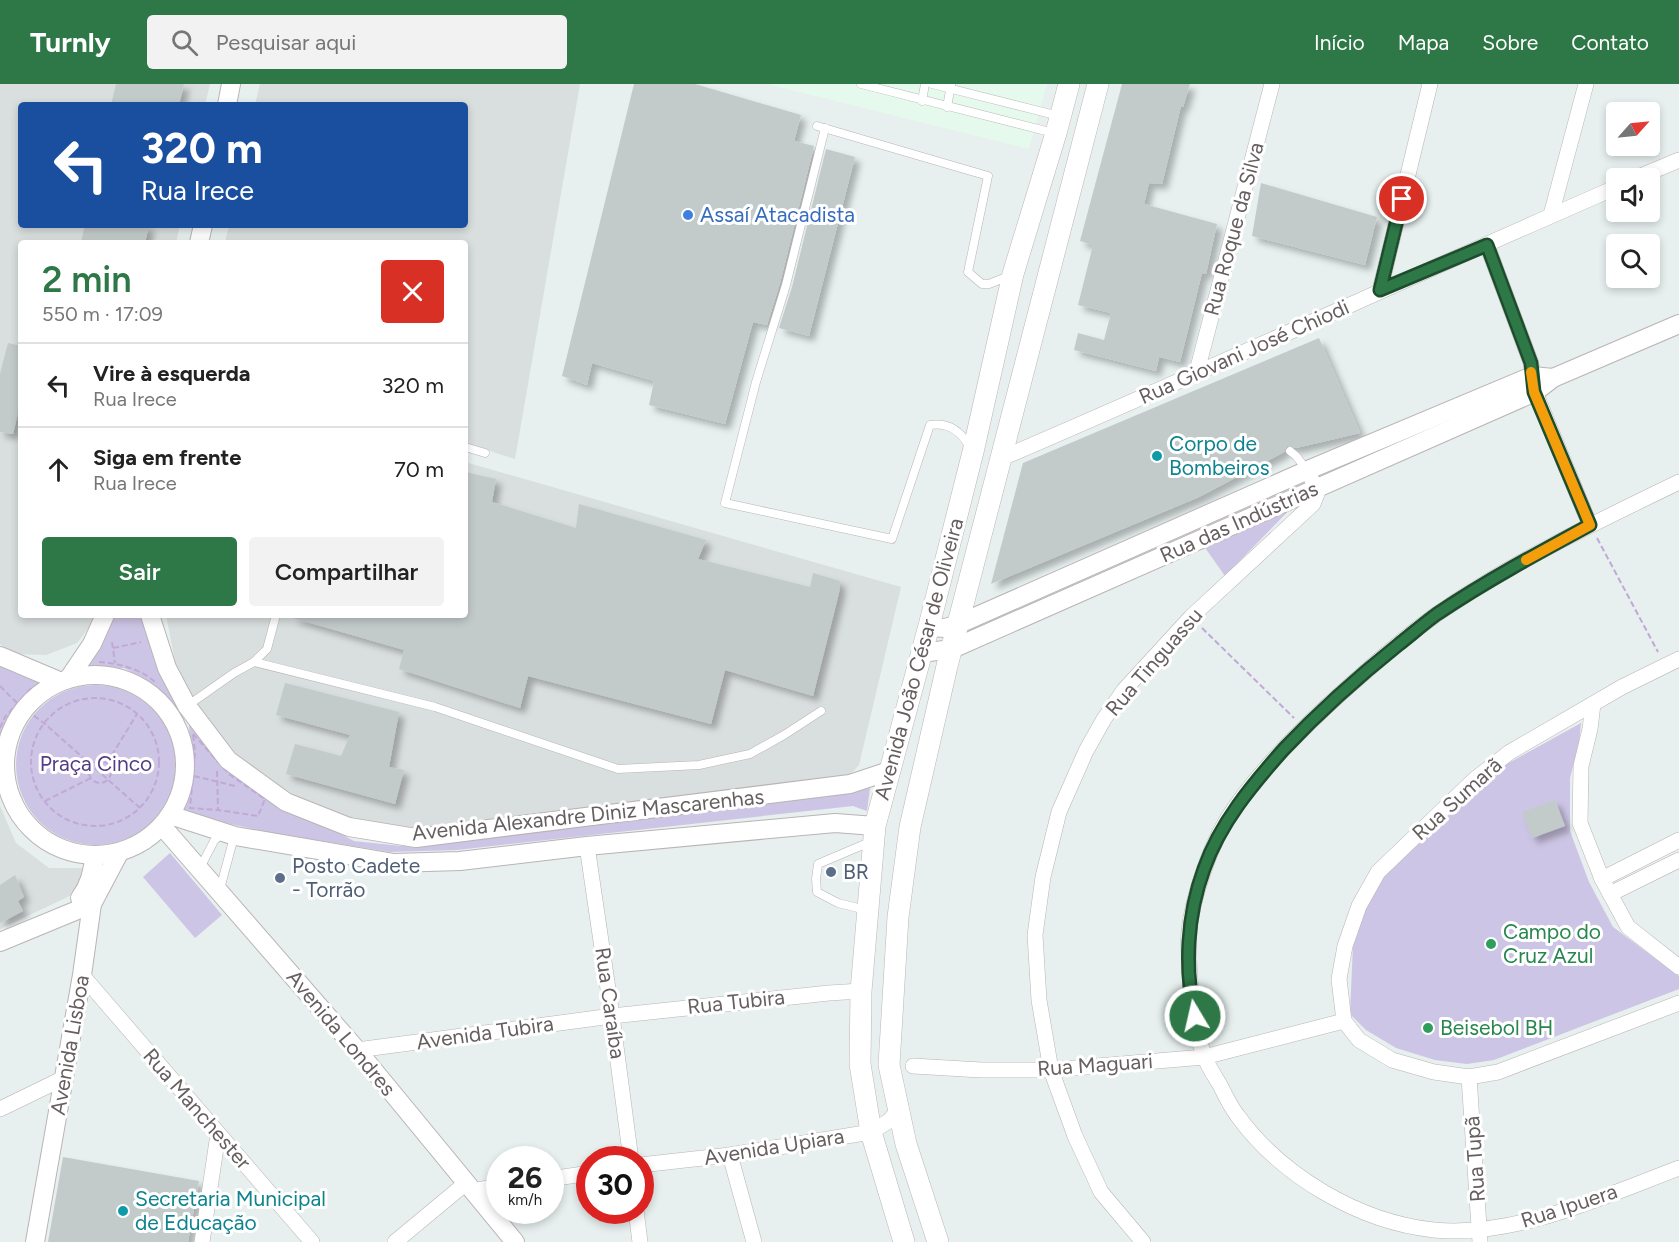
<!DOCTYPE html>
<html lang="pt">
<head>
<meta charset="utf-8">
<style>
  :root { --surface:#fff; --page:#f2f2f2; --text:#222; --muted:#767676; --line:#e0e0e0; --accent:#2e7746 }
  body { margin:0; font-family:Figtree,sans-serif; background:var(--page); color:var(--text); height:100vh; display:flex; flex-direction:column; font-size:22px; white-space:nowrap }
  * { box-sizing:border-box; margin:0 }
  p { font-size:20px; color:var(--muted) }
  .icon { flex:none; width:33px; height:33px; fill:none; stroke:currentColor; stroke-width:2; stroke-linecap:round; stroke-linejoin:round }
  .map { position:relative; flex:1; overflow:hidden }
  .panel { position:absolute; left:18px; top:156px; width:450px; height:378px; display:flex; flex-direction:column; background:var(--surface); border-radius:6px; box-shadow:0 3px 9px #0003 }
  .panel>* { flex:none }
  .hud { position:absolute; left:18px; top:18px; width:450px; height:126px; border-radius:6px; box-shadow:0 3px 9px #0003; background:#1a4fa0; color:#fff; overflow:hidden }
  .needle { width:39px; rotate:63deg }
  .fabs { position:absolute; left:1606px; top:18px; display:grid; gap:12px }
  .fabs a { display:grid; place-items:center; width:54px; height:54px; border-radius:6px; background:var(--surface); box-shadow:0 3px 9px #0003; font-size:30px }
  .speed { position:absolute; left:486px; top:1062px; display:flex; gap:12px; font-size:30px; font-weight:700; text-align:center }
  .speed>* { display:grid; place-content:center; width:78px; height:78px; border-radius:50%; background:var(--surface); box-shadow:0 3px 9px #0003; line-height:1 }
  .speed small { font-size:15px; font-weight:400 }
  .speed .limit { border:9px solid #d22; background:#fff; color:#111 }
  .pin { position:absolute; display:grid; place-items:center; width:51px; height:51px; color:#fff; margin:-26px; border:3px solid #fff; border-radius:50%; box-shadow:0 2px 6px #0007 }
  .me { position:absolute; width:66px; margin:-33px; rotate:351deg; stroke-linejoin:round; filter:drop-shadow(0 0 4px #0008) }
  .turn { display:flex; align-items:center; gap:21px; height:126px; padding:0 24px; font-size:27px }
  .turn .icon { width:78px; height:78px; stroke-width:2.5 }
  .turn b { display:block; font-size:42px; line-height:51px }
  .round { display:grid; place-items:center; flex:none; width:63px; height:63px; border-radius:6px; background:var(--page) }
  .overview { display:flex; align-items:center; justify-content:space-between; height:102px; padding:0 24px }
  h1 { font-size:36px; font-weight:600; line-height:45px; color:var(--accent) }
  .primary-button { display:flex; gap:12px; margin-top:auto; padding:12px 24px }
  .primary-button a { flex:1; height:69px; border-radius:6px; background:var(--accent); color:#fff; font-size:24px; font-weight:600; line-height:69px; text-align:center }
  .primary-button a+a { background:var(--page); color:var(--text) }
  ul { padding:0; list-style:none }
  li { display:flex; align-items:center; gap:18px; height:84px; padding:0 24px; border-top:2px solid var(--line) }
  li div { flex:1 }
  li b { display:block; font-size:22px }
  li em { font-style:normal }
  header { display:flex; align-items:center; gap:36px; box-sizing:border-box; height:84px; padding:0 30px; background:var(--accent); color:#fff }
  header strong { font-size:28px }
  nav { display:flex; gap:33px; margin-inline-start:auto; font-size:21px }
  .search { width:420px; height:54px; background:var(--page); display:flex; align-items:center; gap:15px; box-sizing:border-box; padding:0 21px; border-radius:6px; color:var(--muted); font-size:22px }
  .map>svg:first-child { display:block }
</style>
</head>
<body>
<header>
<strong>Turnly</strong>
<div class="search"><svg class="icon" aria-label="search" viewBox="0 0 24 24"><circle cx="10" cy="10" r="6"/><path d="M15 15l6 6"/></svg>Pesquisar aqui</div>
<nav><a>Início</a><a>Mapa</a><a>Sobre</a><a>Contato</a></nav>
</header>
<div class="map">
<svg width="1679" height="1158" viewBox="0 0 1679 1158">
  <defs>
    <filter id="shadow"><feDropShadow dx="5.5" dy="5.5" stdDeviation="3" flood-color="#0004"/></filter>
  </defs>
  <rect width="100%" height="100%" fill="#e7efef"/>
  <!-- industrial -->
  <g fill="#d9dede">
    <path d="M0,0H210L205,21H21V141H180L176,159H21V531H94L93,538L77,559L46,571L14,570L0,560Z"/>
    <path d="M260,0H580L515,375L465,359V159H225L229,141H465V21H255Z"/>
    <path d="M465,378L901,503L859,681L848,693L437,745H411L353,738L306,718L247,682L203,632L175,577L166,531H465Z"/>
    <path d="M0,722L16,759L49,784H87L76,809L0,845Z"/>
  </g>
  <!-- medical -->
  <path fill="#e5faec" d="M767,0H1047L1029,65Z"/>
  <!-- green -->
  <g fill="#cdc5e5">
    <path d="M1301,414L1225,492L1201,458Z"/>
    <path d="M112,531H147L154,565L178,626L142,593L124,584L76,590Z"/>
    <path d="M0,582L46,599L22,620L6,640L0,665Z"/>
    <circle cx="96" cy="681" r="80"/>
    <path d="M189,639L230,685L263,710L354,757L401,762L470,757L870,704L867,727L853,722L457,766L390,768L261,747L182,729L191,699Z"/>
    <path d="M1581,639L1579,660L1570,694V747L1589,798L1613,843L1679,892V905L1494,976L1467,980L1435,976L1396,964L1366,946L1350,930L1353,860L1366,823L1384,792L1421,756L1505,681Z"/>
    <path d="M170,769L222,831L195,854L143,793Z"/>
  </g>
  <!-- building -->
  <g fill="#c3cbca" filter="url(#shadow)">
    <path d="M116,0H184L179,21H111Z"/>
    <path d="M634,0H695L801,31L794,57L814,62L780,199L767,241L753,238L725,340L649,321L654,297L592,279L587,301L562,292Z"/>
    <path d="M1122,0H1190L1183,23L1181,22L1162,100L1149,99L1144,120L1217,140L1206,190L1202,189L1180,278L1159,273L1156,287L1074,266L1078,249L1104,256L1111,229L1078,221L1093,161L1080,157Z"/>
    <path d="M826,65L855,73L809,252L779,244L792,203Z"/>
    <path d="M1261,99L1377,133L1365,181L1252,152Z"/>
    <path d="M85,141H149L145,159H81Z"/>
    <path d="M1319,254L1360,349L1296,364L1287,362L1284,368L1199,413L991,500L1023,379Z"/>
    <path d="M8,259L21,262V316L13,350L0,348V290Z"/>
    <path d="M465,388L496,395L492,418L576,444L579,420L706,456L698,475L810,503L813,489L840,497L839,509L813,612L725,586L711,640L528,592L520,624L399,585L404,566L293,534V531H465Z"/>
    <path d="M285,599L399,628L389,683L404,686L395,720L286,690L295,660L341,672L350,651L276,631Z"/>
    <path d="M1555,716L1565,742L1532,754L1522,728Z"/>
    <path d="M15,791L24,813L18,817L23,827L0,839V801Z"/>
    <path d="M63,1073L199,1097L188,1158H48Z"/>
  </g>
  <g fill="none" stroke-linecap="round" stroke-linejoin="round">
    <!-- service casing -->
    <g stroke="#bab4b4" stroke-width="9">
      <g id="service">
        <path d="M861,0L1054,49"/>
        <path d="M932,0L1059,32"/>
        <path d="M922,17L925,0"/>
        <path d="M947,23L951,1"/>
        <path d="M817,42L988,92L968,188L982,200H989L1009,192"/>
        <path d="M825,44L786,201L756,298L725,419L892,455L930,341C948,338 960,346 969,362"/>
        <path d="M465,363L485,369"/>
        <path d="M1290,367L1296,372L1307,386"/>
        <path d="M254,578L435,623L618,685L699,681L750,670L784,651L821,627"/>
        <path d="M187,622L234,589L254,578L267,565L276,531"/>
        <path d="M200,784L214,757L222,749"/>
        <path d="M220,805L234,753"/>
        <path d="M866,826L838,819L817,808L816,795L818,780L870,758"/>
      </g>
    </g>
    <!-- minor casing -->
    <g stroke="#bab4b4" stroke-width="16">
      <g id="minor">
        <path d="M1636,94L1679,76"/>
        <path d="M1551,131L1586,0"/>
        <path d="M1487,161L1531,279L1535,308L1590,441"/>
        <path d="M1380,206L1430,0"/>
        <path d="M1196,291L1272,0"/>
        <path d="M1002,374C1208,286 1412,192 1617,103"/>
        <path d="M1679,398C1596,438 1513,478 1437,530C1398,558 1361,591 1326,623C1290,657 1252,695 1226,737C1209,766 1192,815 1189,848C1188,857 1189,867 1189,875C1190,907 1193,940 1204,971C1207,981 1214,991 1220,1001C1225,1011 1230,1022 1237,1031C1281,1092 1359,1138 1434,1146C1514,1154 1605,1112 1679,1084"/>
        <path d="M1593,620L1590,645L1581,682L1580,739L1602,795L1628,843L1679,883"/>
        <path d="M587,762L612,932L631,1076"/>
        <path d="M1602,795L1679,756"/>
        <path d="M1610,810L1679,776"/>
        <path d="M82,891L312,1158"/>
        <path d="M1344,937L1339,895L1345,862L1359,822L1378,788L1475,695L1510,668L1622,603L1679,575"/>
        <path d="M1344,937L1359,956L1392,976L1434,988L1469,993L1498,988L1679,919"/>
        <path d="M357,966L612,932L829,909L861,907"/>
        <path d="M913,982L981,986H1051L1204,973L1344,937"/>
        <path d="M1469,993L1480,1158"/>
        <path d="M0,1025L64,994"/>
        <path d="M730,1071L754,1158"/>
        <path d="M640,1081L730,1071L871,1048L889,1037L899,1025"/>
        <path d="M550,1095L590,1089"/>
        <path d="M472,1107L500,1102"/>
        <path d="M636,1126L640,1158"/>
        <path d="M202,1158L218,1050"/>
        <path d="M395,1158L466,1099"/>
        <path d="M1143,1158L1101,1108L1075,1052L1051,986L1039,916L1035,851L1043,793L1059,728L1086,667L1104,635L1124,606L1191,533L1313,420L1317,410L1312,396"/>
      </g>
    </g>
    <!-- tertiary casing -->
    <g stroke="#bab4b4" stroke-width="20">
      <g id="tertiary">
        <path d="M227,21L231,0"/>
        <path d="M199,159L203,141"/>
        <path d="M150,531L167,584L187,622L228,676L286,718L349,743L416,754L850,700L889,687"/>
        <path d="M929,543L945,544L959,540L1308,386L1532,292L1553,294"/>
        <path d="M921,569L952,565L1535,308L1553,294L1679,240"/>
        <path d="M0,572L59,597"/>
        <circle cx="95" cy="681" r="90"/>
        <path d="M69,594L92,560L105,531"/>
        <path d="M170,731L235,752L394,779L460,777L587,762L835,739L875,742"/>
        <path d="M162,742L357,966L515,1158"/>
        <path d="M80,814C90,801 92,788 95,772"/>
        <path d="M0,858L92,820"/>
        <path d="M35,1158L82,891L92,820L119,769"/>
      </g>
    </g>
    <!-- secondary casing -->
    <g stroke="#bdb5b6" stroke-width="22">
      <g id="secondary">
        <path d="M904,1158L871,1048L860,980L861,907L875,742L930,538L973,368L1013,190L1056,49L1069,0"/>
        <path d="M938,1158L906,1060L889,981L898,833L910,743L947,582L1098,0"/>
      </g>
    </g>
    <!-- path -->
    <g stroke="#c0a9d6" stroke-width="2" stroke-dasharray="6 3" stroke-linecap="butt">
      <path d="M1597,454L1658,568"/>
      <path d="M1202,544L1294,634"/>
      <path d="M112,558L115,579"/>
      <path d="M113,564L141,558"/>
      <path d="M99,578C118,579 141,585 155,598"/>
      <path d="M0,602L17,619L45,640L140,724"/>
      <circle cx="95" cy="678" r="64"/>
      <path d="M0,644L5,633L33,602"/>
      <path d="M193,650L230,691L265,715L258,732L218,726L190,724L195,668Z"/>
      <circle cx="100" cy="688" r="11"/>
      <path d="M107,679L137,630"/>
      <path d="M217,687L218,726"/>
      <path d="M194,692L235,702"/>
      <path d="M45,717L91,694"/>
    </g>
    <!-- service -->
    <use href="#service" stroke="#fff" stroke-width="8"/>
    <!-- minor -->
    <use href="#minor" stroke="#fff" stroke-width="15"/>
    <!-- tertiary -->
    <use href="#tertiary" stroke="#fff" stroke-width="18"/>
    <!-- secondary -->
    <use href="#secondary" stroke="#fff" stroke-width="21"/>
  </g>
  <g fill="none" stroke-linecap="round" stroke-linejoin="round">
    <!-- route casing -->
    <g stroke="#1e4d2e" stroke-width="15">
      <path id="route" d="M1195,932C1184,884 1187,831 1204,785C1220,739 1252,701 1284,665C1319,628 1358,593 1398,561C1411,551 1423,540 1437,530C1486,497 1538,469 1590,441L1534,308L1531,279L1487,161L1380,206L1402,115"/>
    </g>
    <!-- route -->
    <use href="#route" stroke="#2e7746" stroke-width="10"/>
    <!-- slow -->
    <path stroke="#f59e0b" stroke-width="10" d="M1526,476L1590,441L1534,308L1531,288"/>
  </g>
  <!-- markers -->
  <circle fill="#3f7fe0" stroke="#fff" stroke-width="2" cx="688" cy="131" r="6"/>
  <g fill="#0f9aa8" stroke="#fff" stroke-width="2">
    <circle cx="1157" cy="372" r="6"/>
    <circle cx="123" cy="1127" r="6"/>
  </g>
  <g fill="#5c6f8a" stroke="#fff" stroke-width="2">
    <circle cx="831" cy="788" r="6"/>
    <circle cx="280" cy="794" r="6"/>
  </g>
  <g fill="#2e9e5b" stroke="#fff" stroke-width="2">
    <circle cx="1491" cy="860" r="6"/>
    <circle cx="1428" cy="944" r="6"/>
  </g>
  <g text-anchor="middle" stroke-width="6" stroke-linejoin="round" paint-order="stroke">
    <!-- shop labels -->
    <g font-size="21" fill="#366cbe" stroke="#fff" text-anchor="start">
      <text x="700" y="138">Assaí Atacadista</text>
    </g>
    <!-- street labels -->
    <g font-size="21" fill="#665e5f" stroke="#fff">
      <text transform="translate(1234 145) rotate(-75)" y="7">Rua Roque da Silva</text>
      <text transform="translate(1244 268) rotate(-24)" y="7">Rua Giovani José Chiodi</text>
      <text transform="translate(1239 438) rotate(-24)" y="7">Rua das Indústrias</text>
      <text transform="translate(919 575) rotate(-75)" y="7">Avenida João César de Oliveira</text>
      <text transform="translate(1154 578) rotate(-49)" y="7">Rua Tinguassu</text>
      <text transform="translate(1457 715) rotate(-42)" y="7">Rua Sumarã</text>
      <text transform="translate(588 731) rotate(-6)" y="7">Avenida Alexandre Diniz Mascarenhas</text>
      <text transform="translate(736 918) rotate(-6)" y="7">Rua Tubira</text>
      <text transform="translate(610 919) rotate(82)" y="7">Rua Caraíba</text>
      <text transform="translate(341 949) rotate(50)" y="7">Avenida Londres</text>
      <text transform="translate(485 949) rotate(-8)" y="7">Avenida Tubira</text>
      <text transform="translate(70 961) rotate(-80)" y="7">Avenida Lisboa</text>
      <text transform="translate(1095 981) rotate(-4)" y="7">Rua Maguari</text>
      <text transform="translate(197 1025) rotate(49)" y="7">Rua Manchester</text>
      <text transform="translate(774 1063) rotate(-9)" y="7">Avenida Upiara</text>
      <text transform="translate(1475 1075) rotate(-94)" y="7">Rua Tupã</text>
      <text transform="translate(1569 1122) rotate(-18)" y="7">Rua Ipuera</text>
    </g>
    <!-- culture labels -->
    <g font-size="21" fill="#0d838f" stroke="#fff" text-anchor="start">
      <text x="1169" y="367">Corpo de<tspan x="1169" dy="24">Bombeiros</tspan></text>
      <text x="135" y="1122">Secretaria Municipal<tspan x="135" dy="24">de Educação</tspan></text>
    </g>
    <!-- park labels -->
    <g font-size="21" fill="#523c86" stroke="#fff">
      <text x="96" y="687">Praça Cinco</text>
    </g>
    <!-- service labels -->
    <g font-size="21" fill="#4e5e75" stroke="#fff" text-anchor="start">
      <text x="292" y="789">Posto Cadete<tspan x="292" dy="24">- Torrão</tspan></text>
      <text x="843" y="795">BR</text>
    </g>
    <!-- leisure labels -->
    <g font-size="21" fill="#27864d" stroke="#fff" text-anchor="start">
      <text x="1503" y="855">Campo do<tspan x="1503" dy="24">Cruz Azul</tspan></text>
      <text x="1440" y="951">Beisebol BH</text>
    </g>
  </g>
</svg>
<div class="fabs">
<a><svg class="needle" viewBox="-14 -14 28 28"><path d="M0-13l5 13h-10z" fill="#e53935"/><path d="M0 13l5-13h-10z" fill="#767676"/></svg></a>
<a><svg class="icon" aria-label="sound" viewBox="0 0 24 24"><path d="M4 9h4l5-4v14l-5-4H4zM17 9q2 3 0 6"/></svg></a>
<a><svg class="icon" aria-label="search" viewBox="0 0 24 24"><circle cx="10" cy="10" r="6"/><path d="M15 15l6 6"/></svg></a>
</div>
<div class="speed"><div>26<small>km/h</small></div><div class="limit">30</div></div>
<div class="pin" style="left:1402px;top:115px;background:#d93025"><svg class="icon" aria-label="arrive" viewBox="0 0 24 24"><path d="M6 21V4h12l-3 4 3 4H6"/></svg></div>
<svg class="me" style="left:1195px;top:932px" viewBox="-20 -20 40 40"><circle r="17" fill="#2e7746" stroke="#fff" stroke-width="3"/><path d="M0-11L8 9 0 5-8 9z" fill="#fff"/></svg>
<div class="hud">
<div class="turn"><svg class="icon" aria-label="left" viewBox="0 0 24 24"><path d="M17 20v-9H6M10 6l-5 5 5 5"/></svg><div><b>320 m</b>Rua Irece</div></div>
</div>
<section class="panel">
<div class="overview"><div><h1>2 min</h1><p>550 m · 17:09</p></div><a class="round" style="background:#d93025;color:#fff"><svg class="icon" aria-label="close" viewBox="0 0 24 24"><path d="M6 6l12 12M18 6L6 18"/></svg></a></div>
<ul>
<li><svg class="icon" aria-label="left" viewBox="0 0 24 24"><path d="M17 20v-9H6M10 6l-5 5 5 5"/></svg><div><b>Vire à esquerda</b><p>Rua Irece</p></div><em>320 m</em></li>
<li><svg class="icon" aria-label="ahead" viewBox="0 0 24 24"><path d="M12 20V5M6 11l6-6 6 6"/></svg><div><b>Siga em frente</b><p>Rua Irece</p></div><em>70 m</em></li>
</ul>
<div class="primary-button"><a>Sair</a><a>Compartilhar</a></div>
</section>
</div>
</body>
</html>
